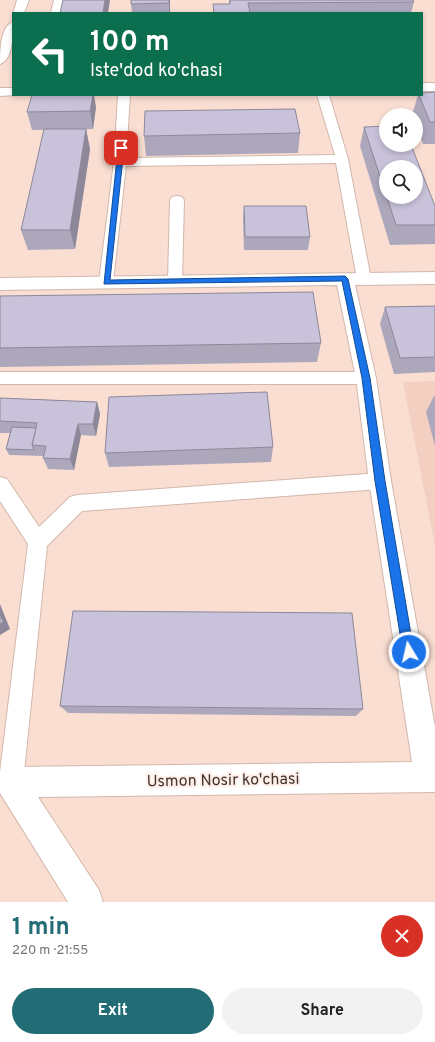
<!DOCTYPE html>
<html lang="en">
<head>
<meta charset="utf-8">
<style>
  :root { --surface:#fff; --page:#f2f2f2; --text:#202124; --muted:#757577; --accent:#226c76 }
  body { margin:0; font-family:Overpass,sans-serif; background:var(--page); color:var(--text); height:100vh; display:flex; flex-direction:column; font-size:15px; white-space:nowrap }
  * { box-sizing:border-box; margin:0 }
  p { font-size:13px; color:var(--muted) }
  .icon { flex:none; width:22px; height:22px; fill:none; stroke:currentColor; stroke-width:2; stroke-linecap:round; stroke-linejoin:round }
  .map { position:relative; height:902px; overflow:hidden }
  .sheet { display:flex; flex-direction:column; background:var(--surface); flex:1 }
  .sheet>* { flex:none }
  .hud { position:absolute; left:12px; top:12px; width:411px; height:84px; border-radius:0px; box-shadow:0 2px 6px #0003; background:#0b6e4f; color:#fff; overflow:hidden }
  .buttons { position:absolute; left:379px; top:108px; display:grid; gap:8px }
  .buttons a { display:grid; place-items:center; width:44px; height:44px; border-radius:50%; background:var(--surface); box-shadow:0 2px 6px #0003; font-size:20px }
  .pin { position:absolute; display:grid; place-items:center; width:34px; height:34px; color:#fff; margin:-17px; border-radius:8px; box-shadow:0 2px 6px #0006 }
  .me { position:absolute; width:44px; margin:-22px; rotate:351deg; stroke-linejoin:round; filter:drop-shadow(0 0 3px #0008) }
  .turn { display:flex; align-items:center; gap:14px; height:84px; padding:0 12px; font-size:18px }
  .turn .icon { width:52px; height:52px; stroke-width:2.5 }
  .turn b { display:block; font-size:28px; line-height:34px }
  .round { display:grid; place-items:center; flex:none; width:42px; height:42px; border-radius:21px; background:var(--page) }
  .overview { display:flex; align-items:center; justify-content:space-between; height:68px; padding:0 12px }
  h1 { font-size:24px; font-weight:700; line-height:30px; color:var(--accent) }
  .primary-button { display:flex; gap:8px; margin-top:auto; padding:8px 12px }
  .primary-button a { flex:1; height:46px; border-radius:24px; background:var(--accent); color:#fff; font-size:16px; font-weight:700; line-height:46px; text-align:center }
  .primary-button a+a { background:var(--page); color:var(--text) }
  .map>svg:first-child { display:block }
</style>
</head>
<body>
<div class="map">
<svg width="435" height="902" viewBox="0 0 435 902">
  <rect width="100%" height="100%" fill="#faded2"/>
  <!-- built -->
  <path fill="#f2cfc1" d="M435,381V545L403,382Z"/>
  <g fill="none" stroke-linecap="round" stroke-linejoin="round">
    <!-- service casing -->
    <g stroke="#d2b7ac" stroke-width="2">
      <g id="service">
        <path d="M54,0H64L60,13L51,12Z"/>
        <path d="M118,95H130L126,158L335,155L317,95H329L348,159L371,279L369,283L364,284L359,283L357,279L336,163L126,166L113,282L111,286L106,287L101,286L99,282L114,162Z"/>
        <path d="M177,196L182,197L184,200L182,281L180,285L175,286L170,285L168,281L170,200L172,197Z"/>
        <path d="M0,372H366L372,373L374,378L372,383L366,384H0Z"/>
        <path d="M380,473L387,475L389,481L387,487L380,489L82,511L47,546L23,782L20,791L11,794L2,791L0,785V772L28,544L0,501V477L7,479L39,527L70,497L77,495Z"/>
      </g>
    </g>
    <!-- minor casing -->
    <g stroke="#d2b7ac" stroke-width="2">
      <g id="minor">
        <path d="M17,0H29L24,13L13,14Z"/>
        <path d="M13,22C13,34 13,60 0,64C0,53 0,26 13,22Z"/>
        <rect x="422" y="83" width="13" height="8"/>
        <path d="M0,88H13V95H17L0,96Z"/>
        <path d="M435,272V284L355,285L376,378L391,481L435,727V792L38,797L99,890L103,902H68L0,793V771L11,767L412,762L369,481L356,378L337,285L0,290V278Z"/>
      </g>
    </g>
    <!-- service -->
    <use href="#service" fill="#fff" fill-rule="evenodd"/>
    <!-- minor -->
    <use href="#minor" fill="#fff" fill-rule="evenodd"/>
  </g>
  <!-- wall -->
  <g fill="#ada7bc" fill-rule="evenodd">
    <path d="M170,0V13H132L131,4Z"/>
    <path d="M229,0H413L414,2L411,13H213V4H229Z"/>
    <path d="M435,92V144H423L416,125V115H412L418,95H422Z"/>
    <path d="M96,107L93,129L32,130L27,112Z"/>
    <path d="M364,127L435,206V244L390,245L360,146ZM386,167L416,197H386Z"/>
    <path d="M86,129L90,149L75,249L28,250L21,230Z"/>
    <path d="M300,133L298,153L146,156L144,136Z"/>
    <path d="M244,206L310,237L308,250H244L243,219Z"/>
    <path d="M0,296L321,343L317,362L0,367Z"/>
    <path d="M435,306V372L394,374L380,324L385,307Z"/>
    <path d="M434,396H435V446L426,412Z"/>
    <path d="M0,398L97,402L100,414L96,436L81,435L74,470L48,469L43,458L44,456L9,455L6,449L10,433H0Z"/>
    <path d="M273,447L271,462L109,467L105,453Z"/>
    <path d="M60,706L363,709L356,716L68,713Z"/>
  </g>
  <!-- shaded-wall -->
  <g fill="#8d8899">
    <path d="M105,0H110L108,13H103Z"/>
    <rect x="169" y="0" width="1" height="13"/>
    <path d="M93,95H94L96,107L93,129L90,111Z"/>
    <path d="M86,129L90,149L75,249L70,230Z"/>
    <path d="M97,402L100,414L96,436L93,424Z"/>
    <path d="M78,424L81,435L74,470L70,459Z"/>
    <path d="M0,604L10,629L0,635Z"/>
  </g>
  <!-- building -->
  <g fill="#c9c2db" stroke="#8d8899">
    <path d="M63,0H105L103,13H60Z"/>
    <path d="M131,0H169V3L131,4Z"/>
    <path d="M230,0H413L414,2L248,3L250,13H214L213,4H230Z"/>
    <path d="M435,92V122H430L419,95H422V93Z"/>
    <path d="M32,95H93L90,111L27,112Z"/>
    <path d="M295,109L300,133L144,136L145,111Z"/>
    <path d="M386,126V145H411L435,206V225H396L387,197H416V167H386V195L364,127Z"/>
    <path d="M44,129H86L70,230H21Z"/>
    <path d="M244,206H306L310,237H245Z"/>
    <path d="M313,292L321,343L0,348V296Z"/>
    <path d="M435,306V357L400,358L385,307Z"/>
    <path d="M267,392L273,447L105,453L109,397Z"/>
    <path d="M0,398L97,402L93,424H78L70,459L43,458L46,446L32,445L37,423L0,421Z"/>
    <path d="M12,427L36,428L32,445L34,450L6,449Z"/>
    <path d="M73,611L352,613L363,709L60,706Z"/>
    <path d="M0,614L3,622L0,624Z"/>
  </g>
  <!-- route -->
  <path fill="#1a73e8" stroke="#114b97" d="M121,146L124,148L110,280L345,276L348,279L370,378L385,481L414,652L413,656L409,658L405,656L403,652L375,481L362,378L342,281L104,284L118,148Z"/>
  <g text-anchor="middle" stroke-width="4" stroke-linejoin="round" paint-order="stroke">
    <!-- near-street labels -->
    <g font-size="16" fill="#403531" stroke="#ffeee7">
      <text transform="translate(223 779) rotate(-1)" y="6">Usmon Nosir ko'chasi</text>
    </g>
  </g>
</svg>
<div class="buttons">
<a><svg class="icon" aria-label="sound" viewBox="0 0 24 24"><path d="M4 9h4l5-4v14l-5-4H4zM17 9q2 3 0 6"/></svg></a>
<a><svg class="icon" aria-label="search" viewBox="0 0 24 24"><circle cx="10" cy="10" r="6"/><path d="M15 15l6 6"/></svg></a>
</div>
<div class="pin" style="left:121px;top:148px;background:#d93025"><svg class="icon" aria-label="arrive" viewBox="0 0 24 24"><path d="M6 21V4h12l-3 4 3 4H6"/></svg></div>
<svg class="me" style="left:409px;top:652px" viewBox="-20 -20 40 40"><circle r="17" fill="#1a73e8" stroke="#fff" stroke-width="3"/><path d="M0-11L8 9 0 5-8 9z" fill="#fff"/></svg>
<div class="hud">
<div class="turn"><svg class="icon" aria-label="left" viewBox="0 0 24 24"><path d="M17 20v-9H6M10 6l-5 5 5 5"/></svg><div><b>100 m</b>Iste'dod ko'chasi</div></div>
</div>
</div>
<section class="sheet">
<div class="overview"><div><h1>1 min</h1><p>220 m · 21:55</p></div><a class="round" style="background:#d93025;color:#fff"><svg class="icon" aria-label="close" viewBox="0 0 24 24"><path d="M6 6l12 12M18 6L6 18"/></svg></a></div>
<div class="primary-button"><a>Exit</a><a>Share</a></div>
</section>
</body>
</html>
